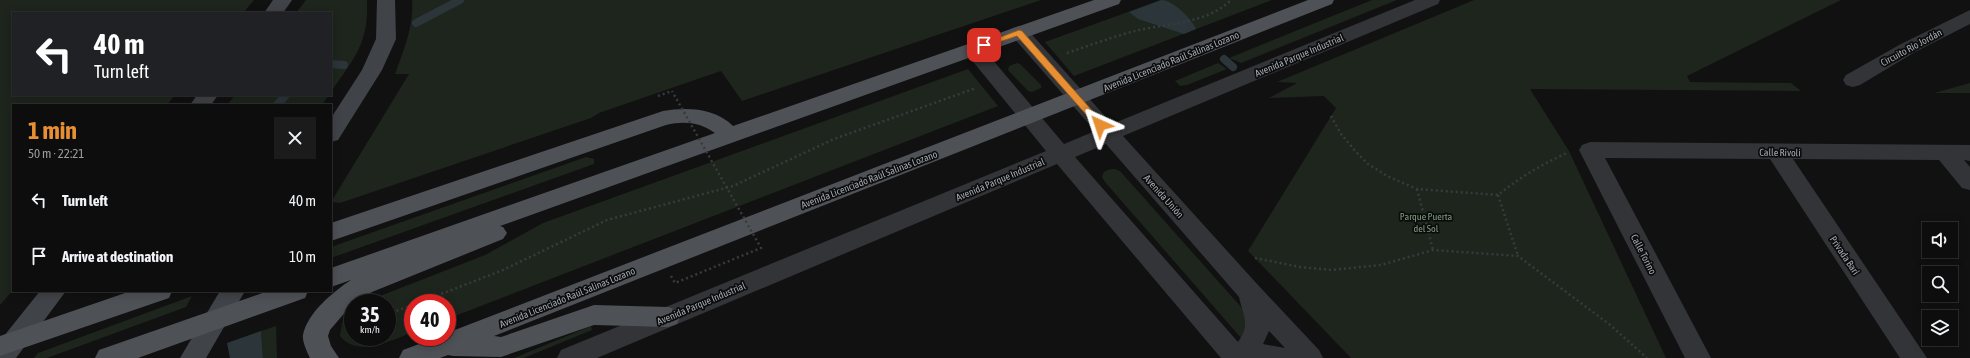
<!DOCTYPE html>
<html lang="en">
<head>
<meta charset="utf-8">
<style>
  :root { --surface:#0d0d0e; --page:#1b1b1c; --text:#f1f3f6; --muted:#9a9c9e; --line:#2d2d2e; --accent:#e88f33 }
  body { margin:0; font-family:"Asap Condensed",sans-serif; background:var(--page); color:var(--text); height:100vh; display:flex; flex-direction:column; font-size:15px; white-space:nowrap }
  * { box-sizing:border-box; margin:0 }
  p { font-size:13px; color:var(--muted) }
  .icon { flex:none; width:22px; height:22px; fill:none; stroke:currentColor; stroke-width:2; stroke-linecap:round; stroke-linejoin:round }
  .map { position:relative; flex:1; overflow:hidden }
  .sheet { position:absolute; left:12px; top:104px; width:320px; height:188px; display:flex; flex-direction:column; background:var(--surface); border-radius:0px; box-shadow:0 2px 10px #0003,0 0 0 1px var(--line) }
  .sheet>* { flex:none }
  .top-card { position:absolute; left:12px; top:12px; width:320px; height:84px; border-radius:0px; box-shadow:0 2px 10px #0003,0 0 0 1px var(--line); background:#202124; color:#fff; overflow:hidden }
  .buttons { position:absolute; left:1922px; top:222px; display:grid; gap:8px }
  .buttons a { display:grid; place-items:center; width:36px; height:36px; border-radius:0px; background:var(--surface); box-shadow:0 2px 10px #0003,0 0 0 1px var(--line); font-size:20px }
  .speed { position:absolute; left:344px; top:294px; display:flex; gap:8px; font-size:20px; font-weight:700; text-align:center }
  .speed>* { display:grid; place-content:center; width:52px; height:52px; border-radius:50%; background:var(--surface); box-shadow:0 2px 10px #0003,0 0 0 1px var(--line); line-height:1 }
  .speed small { font-size:10px; font-weight:400 }
  .speed .limit { border:6px solid #d22; background:#fff; color:#111 }
  .pin { position:absolute; display:grid; place-items:center; width:34px; height:34px; color:#fff; margin:-17px; border-radius:8px; box-shadow:0 2px 6px #0006 }
  .me { position:absolute; width:44px; margin:-22px; rotate:318deg; stroke-linejoin:round; filter:drop-shadow(0 0 3px #0008) }
  .turn { display:flex; align-items:center; gap:14px; height:84px; padding:0 16px; font-size:18px }
  .turn .icon { width:52px; height:52px; stroke-width:2.5 }
  .turn b { display:block; font-size:28px; line-height:34px }
  .round { display:grid; place-items:center; flex:none; width:42px; height:42px; border-radius:0px; background:var(--page) }
  .overview { display:flex; align-items:center; justify-content:space-between; height:68px; padding:0 16px }
  h1 { font-size:24px; font-weight:700; line-height:30px; color:var(--accent) }
  ul { padding:0; list-style:none }
  li { display:flex; align-items:center; gap:12px; height:56px; padding:0 16px }
  li div { flex:1 }
  li b { display:block; font-size:15px }
  li em { font-style:normal }
  .map>svg:first-child { display:block }
</style>
</head>
<body>
<div class="map">
<svg width="1970" height="358" viewBox="0 0 1970 358">
  <rect width="100%" height="100%" fill="#111112"/>
  <!-- green -->
  <g fill="#1d251d">
    <path d="M0,0H254L243,13H13V95H175L167,105H13V290L0,305Z"/>
    <path d="M306,0H367C369,44 354,58 331,92V13H296Z"/>
    <path d="M412,0H1041L742,101L721,71L599,113L591,118L340,203L331,202L409,74H395C404,49 414,26 412,0Z"/>
    <path d="M1161,0H1272L1074,76L1045,42Z"/>
    <path d="M1372,0H1397L1241,63L1229,58Z"/>
    <path d="M1474,0H1841L1687,76L1690,82L1791,83L1801,91L1530,89L1569,151L1666,358H1351L1248,251L1336,108L1324,96L1269,98L1297,83L1277,82Z"/>
    <path d="M1017,63L1020,64L1041,85V88L1032,92L1028,91L1008,70L1009,66Z"/>
    <path d="M1218,63L1227,69L1187,85L1180,86L1175,81Z"/>
    <path d="M968,69L998,106L447,319V303H413V332C390,341 358,358 340,336L342,323L353,309V337H387V303H362L485,255L543,223Z"/>
    <path d="M1970,83V93H1934Z"/>
    <path d="M235,95H329L322,105H227Z"/>
    <path d="M586,157L594,159V164L331,258V247Z"/>
    <path d="M1115,169L1120,171L1249,316L1242,339L1105,182L1102,177C1103,170 1109,169 1115,169Z"/>
    <path d="M192,296L186,307L47,358H34L38,353Z"/>
    <path d="M276,326L277,358H263L261,331Z"/>
    <path d="M591,326L592,330L524,358H514Z"/>
  </g>
  <!-- water -->
  <g fill="#2b353a">
    <path d="M1161,0C1173,0 1191,18 1196,29L1184,34L1138,19L1129,12Z"/>
    <path d="M261,331L263,358H230L227,343Z"/>
  </g>
  <g fill="none" stroke-linecap="round" stroke-linejoin="round">
    <!-- stream -->
    <g stroke="#2b353a" stroke-width="8">
      <path d="M416,23L460,0"/>
      <path d="M1224,59L1233,67"/>
      <path d="M331,64L344,65"/>
      <path d="M277,105L286,95"/>
    </g>
    <!-- path -->
    <g stroke="#383b3e" stroke-width="2.5" stroke-dasharray="2 3" stroke-linecap="butt">
      <path d="M1067,53C1088,46 1109,38 1131,32C1164,23 1205,25 1231,0"/>
      <path d="M658,96L672,91"/>
      <path d="M1331,116L1341,134L1356,152L1368,164L1387,176L1417,189L1498,195C1519,178 1542,164 1567,153"/>
      <path d="M1417,189L1433,250"/>
      <path d="M1498,195L1518,256"/>
      <path d="M1255,258L1300,267L1331,270L1381,265L1433,250L1518,256L1609,324L1647,358"/>
      <path d="M418,303L503,270L607,220L733,186L834,139L976,88"/>
      <path d="M387,314L413,305"/>
    </g>
    <!-- minor -->
    <g fill="#323437" fill-rule="evenodd">
      <path d="M1970,10V24L1915,52L1860,85L1853,87L1846,85L1843,80L1846,75L1901,44Z"/>
      <path d="M1590,142L1970,145V161L1964,160L1970,167V190L1962,188L1939,160L1793,159L1927,358H1900L1770,159L1605,158L1711,358H1685L1579,150L1582,145Z"/>
    </g>
    <!-- tertiary -->
    <path fill="#323437" fill-rule="evenodd" d="M1415,0H1440L1438,4L1123,136L1258,285L1319,350L1323,358H1221L1057,164L597,358H557L561,350L1046,151L966,53L963,49L966,45L973,43L980,45L1064,144L1095,131L1012,36L1009,32L1012,28L1019,26L1026,28L1112,124ZM1106,144L1239,297C1243,316 1251,324 1238,342L1075,157ZM1269,331L1285,348L1263,344Z"/>
    <!-- secondary -->
    <g fill="#404347" fill-rule="evenodd">
      <path d="M273,0H292L283,13H264Z"/>
      <path d="M377,0H395L396,39L382,70L338,140L331,142V118L362,70L376,39Z"/>
      <path d="M197,95H218L211,105H190Z"/>
      <path d="M40,291H66L16,358H0V341Z"/>
      <path d="M220,291H245L206,358H180Z"/>
    </g>
    <!-- primary -->
    <g fill="#4e5156" fill-rule="evenodd">
      <path d="M1094,0H1121L1119,4L500,226L503,227L507,233L503,239L372,292L353,303L330,330L328,336L331,346L339,358H310C307,352 302,341 303,335C307,313 334,291 351,280L331,287V268L715,133C699,122 684,121 666,125L331,241V223L663,111C687,107 715,108 733,126Z"/>
      <path d="M1308,0H1334L1332,4L494,336L501,337L594,305L668,307L677,310L680,317L677,324L668,327L594,325L501,357L453,356L448,355L440,358H399L403,350L438,337H447V333Z"/>
      <path d="M131,291H172L169,298L0,356V336Z"/>
      <path d="M268,291H308L305,298L138,358H95L99,350Z"/>
    </g>
    <!-- path-bridge -->
    <path stroke="#383b3e" stroke-width="2.5" stroke-dasharray="2 3" stroke-linecap="butt" d="M671,276L675,283L761,248L672,91"/>
  </g>
  <!-- route -->
  <path fill="#e88f33" stroke="#975d21" d="M1019,30L1022,31L1103,123V127H1097L1017,36L984,47L980,45Z"/>
  <g text-anchor="middle" stroke-width="3.5" stroke-linejoin="round" paint-order="stroke">
    <!-- street labels -->
    <g font-size="10" fill="#a3aab2" stroke="#0c0c0d">
      <text transform="translate(1911 47) rotate(-28)" y="4">Circuito Río Jordán</text>
      <text transform="translate(1299 55) rotate(-23)" y="4">Avenida Parque Industrial</text>
      <text transform="translate(1171 61) rotate(-22)" y="4">Avenida Licenciado Raúl Salinas Lozano</text>
      <text transform="translate(1780 152) rotate(1)" y="4">Calle Rivoli</text>
      <text transform="translate(869 179) rotate(-21)" y="4">Avenida Licenciado Raúl Salinas Lozano</text>
      <text transform="translate(1000 179) rotate(-23)" y="4">Avenida Parque Industrial</text>
      <text transform="translate(1164 196) rotate(48)" y="4">Avenida Unión</text>
      <text transform="translate(1644 254) rotate(63)" y="4">Calle Torino</text>
      <text transform="translate(1845 255) rotate(56)" y="4">Privada Barí</text>
      <text transform="translate(567 297) rotate(-22)" y="4">Avenida Licenciado Raúl Salinas Lozano</text>
      <text transform="translate(701 303) rotate(-23)" y="4">Avenida Parque Industrial</text>
    </g>
    <!-- park labels -->
    <g font-size="10" fill="#7e9d7a" stroke="#0c0c0d">
      <text x="1426" y="220">Parque Puerta<tspan x="1426" dy="12">del Sol</tspan></text>
    </g>
  </g>
</svg>
<div class="buttons">
<a><svg class="icon" aria-label="sound" viewBox="0 0 24 24"><path d="M4 9h4l5-4v14l-5-4H4zM17 9q2 3 0 6"/></svg></a>
<a><svg class="icon" aria-label="search" viewBox="0 0 24 24"><circle cx="10" cy="10" r="6"/><path d="M15 15l6 6"/></svg></a>
<a><svg class="icon" aria-label="layers" viewBox="0 0 24 24"><path d="M12 4l9 5-9 5-9-5zM3 14l9 5 9-5"/></svg></a>
</div>
<div class="speed"><div>35<small>km/h</small></div><div class="limit">40</div></div>
<div class="pin" style="left:984px;top:45px;background:#d93025"><svg class="icon" aria-label="arrive" viewBox="0 0 24 24"><path d="M6 21V4h12l-3 4 3 4H6"/></svg></div>
<svg class="me" style="left:1100px;top:125px" viewBox="-20 -20 40 40"><path d="M0-17L14 15 0 8-14 15z" fill="#e88f33" stroke="#fff" stroke-width="4"/></svg>
<div class="top-card">
<div class="turn"><svg class="icon" aria-label="left" viewBox="0 0 24 24"><path d="M17 20v-9H6M10 6l-5 5 5 5"/></svg><div><b>40 m</b>Turn left</div></div>
</div>
<section class="sheet">
<div class="overview"><div><h1>1 min</h1><p>50 m · 22:21</p></div><a class="round"><svg class="icon" aria-label="close" viewBox="0 0 24 24"><path d="M6 6l12 12M18 6L6 18"/></svg></a></div>
<ul>
<li><svg class="icon" aria-label="left" viewBox="0 0 24 24"><path d="M17 20v-9H6M10 6l-5 5 5 5"/></svg><div><b>Turn left</b></div><em>40 m</em></li>
<li><svg class="icon" aria-label="arrive" viewBox="0 0 24 24"><path d="M6 21V4h12l-3 4 3 4H6"/></svg><div><b>Arrive at destination</b></div><em>10 m</em></li>
</ul>
</section>
</div>
</body>
</html>
